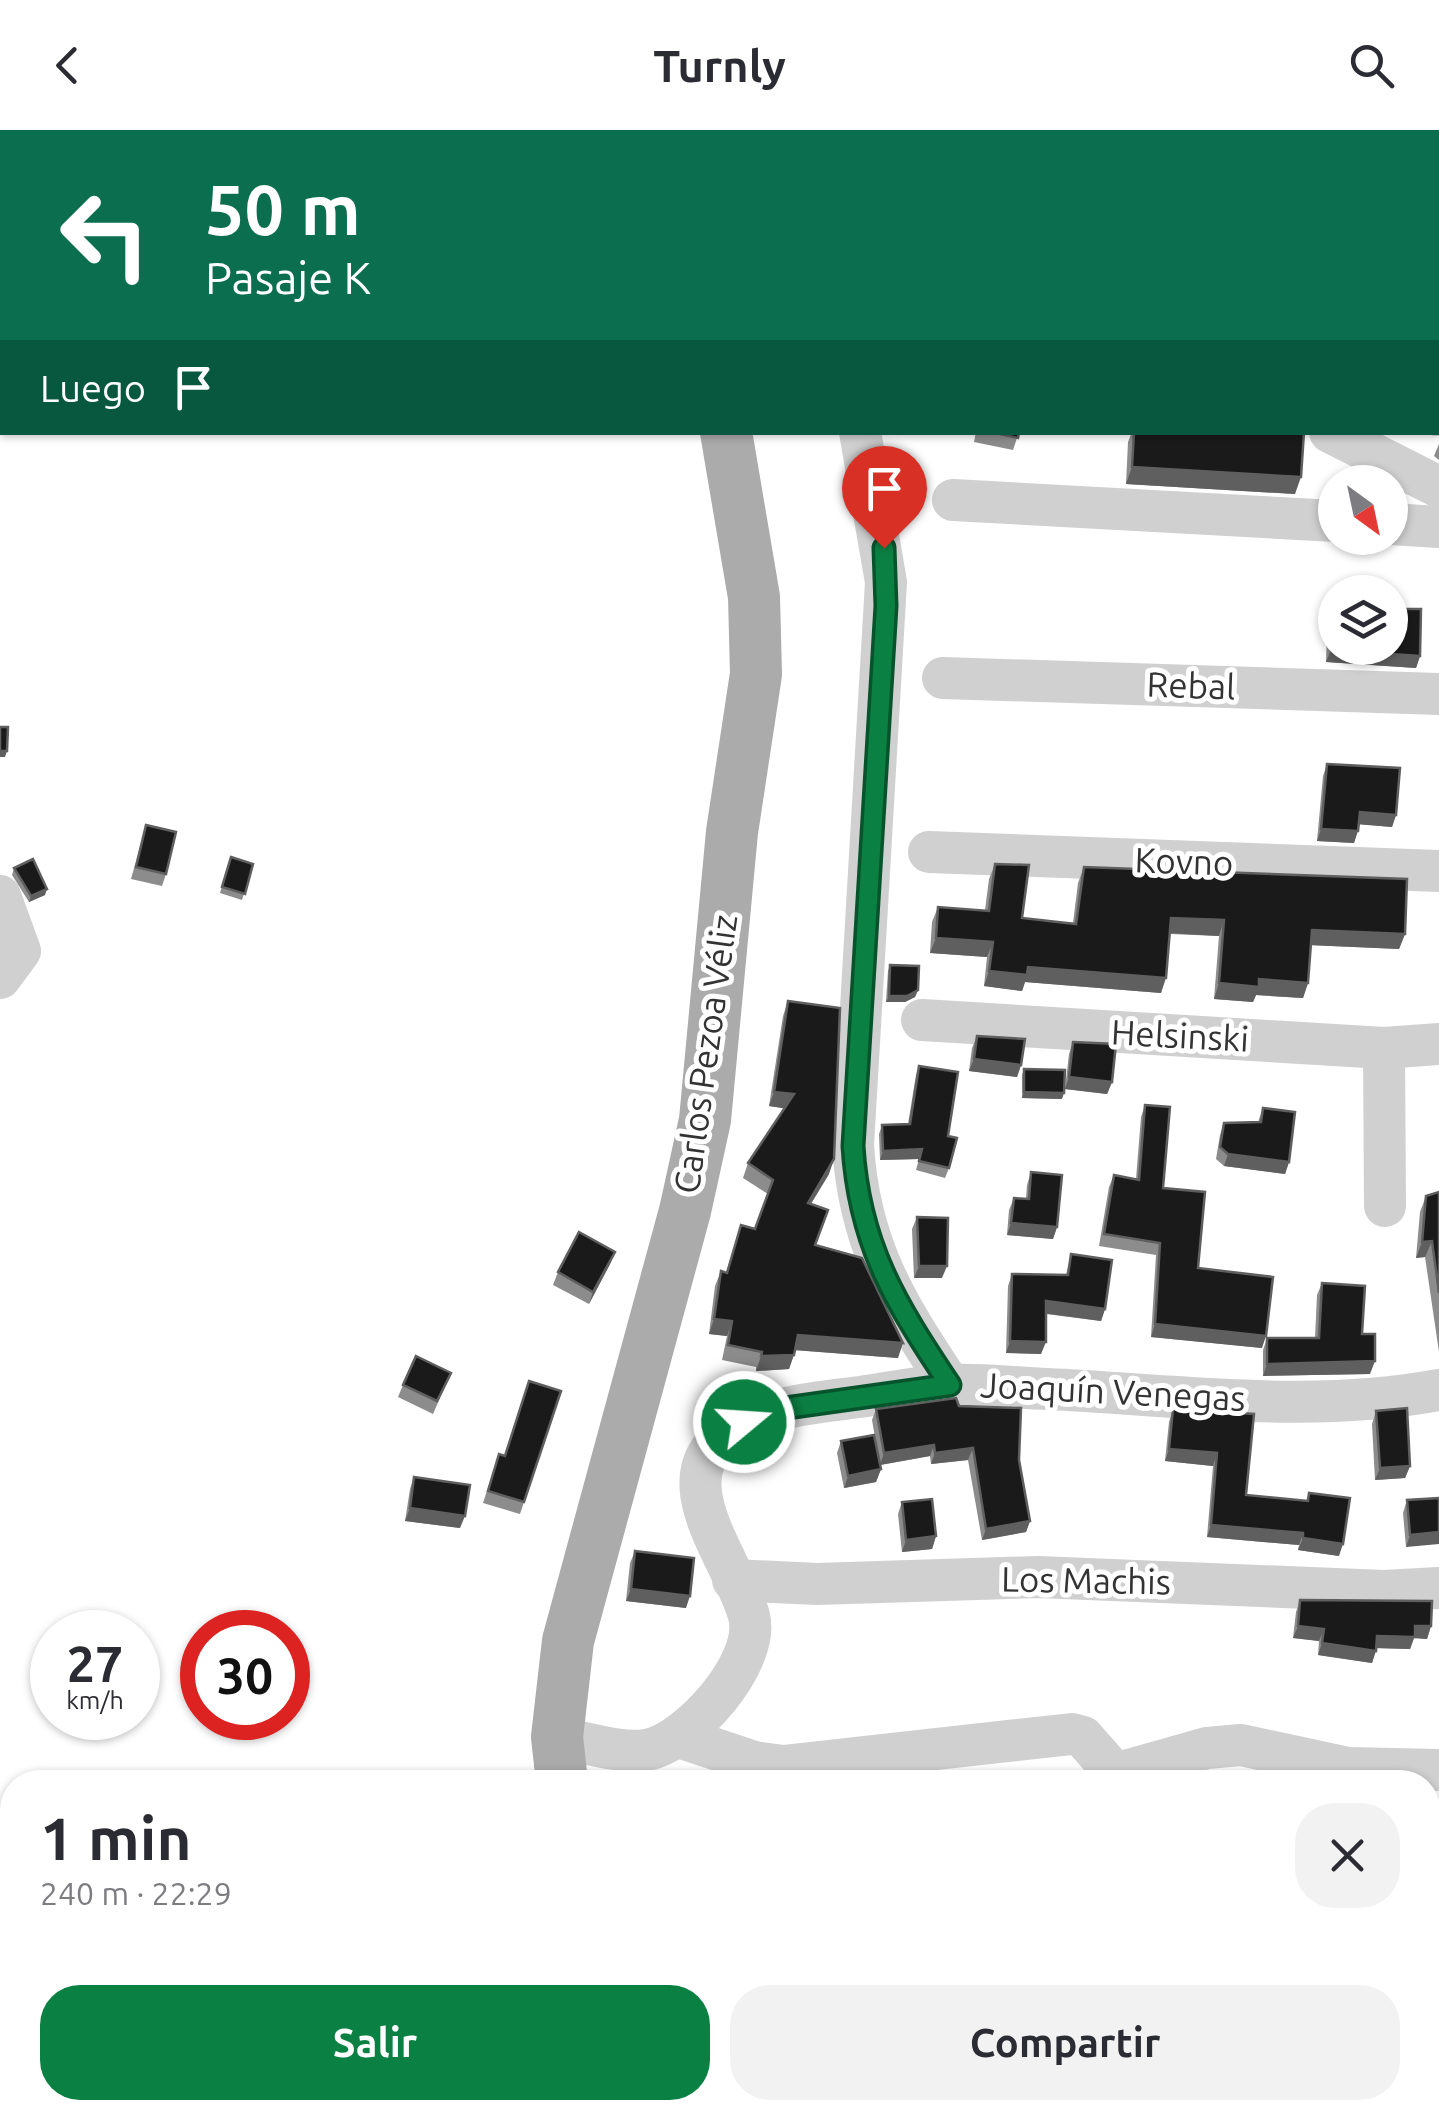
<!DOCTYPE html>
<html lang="es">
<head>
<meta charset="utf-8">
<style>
  :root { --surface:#fff; --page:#f2f2f3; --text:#2b2b33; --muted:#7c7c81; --accent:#0b8043 }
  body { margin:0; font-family:Ubuntu,sans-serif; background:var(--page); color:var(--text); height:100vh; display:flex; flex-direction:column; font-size:38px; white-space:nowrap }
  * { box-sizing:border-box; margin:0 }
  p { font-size:32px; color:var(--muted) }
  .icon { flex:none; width:55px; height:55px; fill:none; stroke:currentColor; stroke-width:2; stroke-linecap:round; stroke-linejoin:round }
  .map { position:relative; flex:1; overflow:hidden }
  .details { position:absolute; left:0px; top:1640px; width:1440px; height:350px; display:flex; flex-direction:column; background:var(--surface); border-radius:40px 40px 0 0; box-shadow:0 2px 8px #0004 }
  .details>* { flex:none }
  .banner { position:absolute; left:0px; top:0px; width:1440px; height:305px; box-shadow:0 2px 8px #0004; background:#0b6e4f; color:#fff; overflow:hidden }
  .needle { width:65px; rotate:147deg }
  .buttons { position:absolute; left:1318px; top:335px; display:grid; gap:20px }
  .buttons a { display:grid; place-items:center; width:90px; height:90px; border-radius:50%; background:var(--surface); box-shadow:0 2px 8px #0004; font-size:50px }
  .speed { position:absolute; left:30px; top:1480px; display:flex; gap:20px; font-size:50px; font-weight:700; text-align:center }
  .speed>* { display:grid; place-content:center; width:130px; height:130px; border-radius:50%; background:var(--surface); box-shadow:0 2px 8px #0004; line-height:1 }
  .speed small { font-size:25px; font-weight:400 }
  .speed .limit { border:15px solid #d22; background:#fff; color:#111 }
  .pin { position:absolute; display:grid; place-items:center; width:85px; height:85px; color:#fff; margin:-102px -42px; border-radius:50% 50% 50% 0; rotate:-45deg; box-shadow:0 0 10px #0007 }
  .pin .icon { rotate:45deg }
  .me { position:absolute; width:110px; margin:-55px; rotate:72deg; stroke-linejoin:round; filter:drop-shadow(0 0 8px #0008) }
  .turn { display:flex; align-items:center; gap:35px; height:210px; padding:0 40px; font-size:45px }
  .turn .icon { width:130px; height:130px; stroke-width:2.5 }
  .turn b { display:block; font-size:70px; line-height:85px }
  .then { display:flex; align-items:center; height:95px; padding:0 40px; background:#0003; gap:20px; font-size:38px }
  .round { display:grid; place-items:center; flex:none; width:105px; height:105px; border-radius:40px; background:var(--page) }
  .summary { display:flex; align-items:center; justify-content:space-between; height:170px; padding:0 40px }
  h1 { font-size:60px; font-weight:700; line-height:75px }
  .cta { display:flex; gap:20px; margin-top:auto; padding:20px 40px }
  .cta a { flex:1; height:115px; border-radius:40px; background:var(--accent); color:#fff; font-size:40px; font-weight:700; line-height:115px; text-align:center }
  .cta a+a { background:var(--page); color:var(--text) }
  header { display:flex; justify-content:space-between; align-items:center; height:130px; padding:0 40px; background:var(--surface); font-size:45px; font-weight:700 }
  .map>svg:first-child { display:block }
</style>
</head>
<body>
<header><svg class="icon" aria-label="back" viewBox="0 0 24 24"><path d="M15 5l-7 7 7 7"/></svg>Turnly<svg class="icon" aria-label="search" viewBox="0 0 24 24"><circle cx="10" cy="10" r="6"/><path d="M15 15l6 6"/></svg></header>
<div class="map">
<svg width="1439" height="1990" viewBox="0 0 1439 1990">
  <rect width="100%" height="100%" fill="#fff"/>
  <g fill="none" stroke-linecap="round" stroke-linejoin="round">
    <!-- minor -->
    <g stroke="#d0d0d0" stroke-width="42">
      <path d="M814,0L816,2"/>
      <path d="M1217,0L1229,2"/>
      <path d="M888,2L901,0"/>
      <path d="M1438,86L1439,87"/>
      <path d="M1438,285H1439"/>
      <path d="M860,302L886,452L853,1015C859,1115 896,1174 950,1255"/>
      <path d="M1330,302L1439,357"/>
      <path d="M953,370L1335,391"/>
      <path d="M1390,394L1439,397"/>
      <path d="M943,548L1439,564"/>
      <path d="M929,722L1439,741"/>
      <path d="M0,766L20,821L0,848"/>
      <path d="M922,890L1384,918L1439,914"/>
      <path d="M1384,918L1385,1076"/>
      <path d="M733,1450L817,1454L1038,1447L1384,1461L1439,1458"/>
      <path d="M557,1607C584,1612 620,1624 646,1620C689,1613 761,1532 749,1486C732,1423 653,1341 742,1294C778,1275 821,1272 860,1267C889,1263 920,1256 949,1255C982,1253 1015,1258 1048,1259C1177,1265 1312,1284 1439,1260"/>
      <path d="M679,1607L754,1632L783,1636L1072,1604L1083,1607L1112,1640L1122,1642L1207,1618L1241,1615L1348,1638L1439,1640"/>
      <path d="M1428,1895L1439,1898"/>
      <path d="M631,1990L637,1978"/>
    </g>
    <!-- major -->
    <g stroke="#ababab" stroke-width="52">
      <path d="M675,0L676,2"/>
      <path d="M562,1652L557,1607L568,1511L685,1081L705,990L732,702L756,544L754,467L726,302"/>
      <path d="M800,1978L834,1990"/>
    </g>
  </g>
  <!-- wall -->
  <g fill="#8c8c8c">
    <path d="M976,302H1019L1013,320L974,312Z"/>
    <path d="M1132,302H1304L1295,364L1126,354L1128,312Z"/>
    <path d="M1439,314V330L1434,326Z"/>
    <path d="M1331,491L1420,526L1416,538L1326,532L1327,503Z"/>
    <path d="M1327,634L1396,685L1392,697L1359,694L1354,713L1317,711L1323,646Z"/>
    <path d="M146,695L166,744L162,756L131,749Z"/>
    <path d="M231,727L253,734L242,770L220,763Z"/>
    <path d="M995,734L1022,788L1073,793L1078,753L1084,737L1405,804L1399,819L1311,815L1308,853L1303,868L1256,865L1253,872L1214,869L1219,806L1170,804L1161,863L1025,852L1022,861L984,856L987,827L930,823L932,792L938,777L985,780L989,749Z"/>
    <path d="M14,738L45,765L29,772L12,745Z"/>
    <path d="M890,835L918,860L915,867L905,872H886L888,841Z"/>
    <path d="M788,871L829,1044L811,1074L815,1115L898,1228L795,1220L789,1239L756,1241V1237L722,1230L727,1206L709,1204L715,1156L721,1141L726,1143L741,1095L755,1099L768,1064L743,1048L748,1033L784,978L769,976L783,886Z"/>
    <path d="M977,906L1021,935L1017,947L969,941L972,918Z"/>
    <path d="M1073,912L1112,952L1107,964L1065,959L1069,924Z"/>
    <path d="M919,936L948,1006L949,1038L945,1048L916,1040L919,1029L880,1030L879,1004L882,995L908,994L916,945Z"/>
    <path d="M1024,939L1062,969L1022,968V945Z"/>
    <path d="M1145,975L1163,1058L1198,1138L1262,1218L1151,1207L1156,1125L1099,1116L1109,1057L1114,1045L1136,1049L1141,987Z"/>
    <path d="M1263,978L1289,1032L1285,1044L1224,1036L1216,1029L1220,1005L1224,993L1258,992Z"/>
    <path d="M1031,1042L1057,1097L1053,1109L1007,1105L1009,1080L1014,1068L1026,1069L1027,1055Z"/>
    <path d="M1439,1062V1222L1425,1127L1416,1128L1420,1082L1426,1066Z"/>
    <path d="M917,1087L942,1148H914L912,1099Z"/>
    <path d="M615,1122L610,1134L589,1174L553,1155L558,1142Z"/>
    <path d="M1071,1124L1105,1179L1101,1191L1046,1184L1041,1224L1006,1223L1008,1156L1012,1144L1066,1145Z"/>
    <path d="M1322,1153L1362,1204L1370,1244L1263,1246V1220L1267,1208H1315L1317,1165Z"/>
    <path d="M451,1243L433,1284L398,1267L403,1255Z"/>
    <path d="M959,1276L1019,1330L1030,1391L1026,1402L982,1410L968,1330L931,1334L930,1326L880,1335L872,1290L876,1279Z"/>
    <path d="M1173,1279L1254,1284L1246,1365L1306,1371L1309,1363L1339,1426L1298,1420L1299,1415L1207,1407L1213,1336L1165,1331L1169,1292Z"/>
    <path d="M1376,1281L1410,1336L1405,1348L1375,1350L1372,1294Z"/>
    <path d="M841,1311L881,1339L876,1352L844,1358L837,1323Z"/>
    <path d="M499,1324L524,1372L520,1384L483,1373Z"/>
    <path d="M414,1347L460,1398L405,1391L410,1359Z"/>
    <path d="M1439,1368L1406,1417L1403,1383L1407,1370Z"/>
    <path d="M902,1372L936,1406L932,1419L902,1422L898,1384Z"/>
    <path d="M635,1421L686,1478L626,1471L630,1433Z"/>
    <path d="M1300,1470L1431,1496L1427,1509L1414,1508L1410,1519L1376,1518L1372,1533L1318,1525L1319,1511L1293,1508L1296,1482Z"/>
  </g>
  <!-- shaded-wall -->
  <g fill="#5f5f5f">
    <path d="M1132,337L1301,347L1295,364L1126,354Z"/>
    <path d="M1331,520L1420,526L1416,538L1326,532Z"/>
    <path d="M0,621H7L5,627H0Z"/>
    <path d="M1360,682L1396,685L1392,697L1355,694Z"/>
    <path d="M1321,699L1358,701L1354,713L1317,711Z"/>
    <path d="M47,759L45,765L29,772L31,766Z"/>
    <path d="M1171,788L1224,790L1219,806L1166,803Z"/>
    <path d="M1312,800L1405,804L1399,819L1307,815Z"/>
    <path d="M936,808L993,812L987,827L930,823Z"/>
    <path d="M1028,837L1166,848L1161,863L1025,852L1022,861L984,856L989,841Z"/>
    <path d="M1259,849L1308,853L1303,868L1256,865L1253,872L1214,869L1219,853Z"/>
    <path d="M918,860L915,867L905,872H886L889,866Z"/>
    <path d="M974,929L1021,935L1017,947L969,941Z"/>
    <path d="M1069,947L1112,952L1107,964L1065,959Z"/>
    <path d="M774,962L794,964L788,979L769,976Z"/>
    <path d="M1024,962L1064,963L1062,969L1022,968Z"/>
    <path d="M922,1019L919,1029L880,1030L883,1021Z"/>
    <path d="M1228,1024L1289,1032L1285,1044L1224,1036Z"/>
    <path d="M834,1029L829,1044L802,1088L808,1073Z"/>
    <path d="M1011,1093L1057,1097L1053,1109L1007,1105Z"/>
    <path d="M1432,1111L1425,1127L1416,1128L1422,1112Z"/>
    <path d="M615,1122L610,1134L589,1174L593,1162Z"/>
    <path d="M919,1136H947L942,1148H914Z"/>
    <path d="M1046,1171L1105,1179L1101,1191L1042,1183Z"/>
    <path d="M714,1189L732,1191L727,1206L709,1204Z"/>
    <path d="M1155,1194L1266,1206L1262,1218L1151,1207Z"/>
    <path d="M798,1205L903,1213L898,1228L793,1220Z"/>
    <path d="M1010,1211L1046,1212L1041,1224L1006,1223Z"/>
    <path d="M794,1225L789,1239L756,1241L761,1226Z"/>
    <path d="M1375,1231L1370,1244L1263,1246L1267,1234Z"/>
    <path d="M934,1315L930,1326L880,1335L884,1323Z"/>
    <path d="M973,1318L968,1330L931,1334L935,1323Z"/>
    <path d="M1169,1319L1217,1323L1213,1336L1165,1331Z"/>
    <path d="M1410,1336L1405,1348L1375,1350L1380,1338Z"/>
    <path d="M881,1339L876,1352L844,1358L848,1346Z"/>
    <path d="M410,1378L465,1386L460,1398L405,1391Z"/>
    <path d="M1030,1391L1026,1402L982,1410L986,1399Z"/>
    <path d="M1211,1395L1303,1403L1299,1415L1207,1407Z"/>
    <path d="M1439,1402V1414L1406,1417L1410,1405Z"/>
    <path d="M936,1406L932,1419L902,1422L906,1410Z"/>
    <path d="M1303,1408L1343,1414L1339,1426L1298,1420Z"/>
    <path d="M631,1459L690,1466L686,1478L626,1471Z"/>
    <path d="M1298,1496L1324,1499L1319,1511L1293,1508Z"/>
    <path d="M1415,1496H1431L1427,1509L1414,1508L1410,1519L1373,1518L1377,1506Z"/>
    <path d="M1322,1513L1376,1521L1372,1533L1318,1525Z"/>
  </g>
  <!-- building -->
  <g fill="#1a1a1a" stroke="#5f5f5f" stroke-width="2.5">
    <path d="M991,302H1019L1018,308Z"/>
    <path d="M1134,302H1304L1301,347L1132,337Z"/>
    <path d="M1390,479H1421L1420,526L1331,520V491H1335V518H1390Z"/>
    <path d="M0,597H8L7,621H0Z"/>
    <path d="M1327,634L1400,638L1396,685L1360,682L1358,701L1321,699Z"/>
    <path d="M146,695L176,702L166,744L136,737Z"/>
    <path d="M231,727L253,734L245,764L222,757Z"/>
    <path d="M33,729L47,759L31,766L14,738Z"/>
    <path d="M995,734L1029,735L1022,788L1076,794L1084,737L1407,749L1405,804L1312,800L1308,853L1259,849V857L1219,853L1224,790L1171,788L1166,848L1028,837L1027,845L989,841L993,812L936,808L938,777L989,781Z"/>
    <path d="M890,835L919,836L918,860L907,866H889Z"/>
    <path d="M788,871L840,878L834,1029L808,1073L828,1080L815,1115L862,1128L903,1213L798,1205L794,1225L761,1226L762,1222L728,1215L732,1191L714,1189L721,1141L727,1143L741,1095L755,1099L773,1050L748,1033L794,964L774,962Z"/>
    <path d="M977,906L1025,909L1021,935L974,929Z"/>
    <path d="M1073,912L1116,914L1112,952L1069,947Z"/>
    <path d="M919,936L958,942L948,1006L957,1008L949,1038L919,1031L922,1019L883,1021L882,995L910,994Z"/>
    <path d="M1024,939L1065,940L1064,963L1024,962Z"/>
    <path d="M1145,975L1170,977L1163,1058L1205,1062L1198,1138L1273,1147L1266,1206L1155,1194L1160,1113L1104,1104L1114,1045L1139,1050Z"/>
    <path d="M1263,978L1295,982L1289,1032L1228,1024L1220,1017L1224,993L1261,992Z"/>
    <path d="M1031,1042L1062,1045L1057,1097L1011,1093L1014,1068L1029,1069Z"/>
    <path d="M1439,1062V1163L1432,1111L1422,1112L1426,1066Z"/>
    <path d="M917,1087L948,1088L947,1136H919Z"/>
    <path d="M579,1102L615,1122L593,1162L558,1142Z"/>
    <path d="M1071,1124L1112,1130L1105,1179L1046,1171V1212L1010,1211L1012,1144L1068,1145Z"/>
    <path d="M1322,1153L1365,1156L1362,1204H1375V1231L1267,1234V1208H1319Z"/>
    <path d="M416,1226L451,1243L437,1271L403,1255Z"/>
    <path d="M529,1251L561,1261L524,1372L488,1361L499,1324L505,1326Z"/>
    <path d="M956,1268L959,1276L1021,1278L1019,1330L1030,1391L986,1399L973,1318L935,1323L934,1315L884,1323L876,1279Z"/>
    <path d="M1407,1278L1410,1336L1380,1338L1376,1281Z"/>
    <path d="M1173,1279L1254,1284L1246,1365L1308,1371L1309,1363L1350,1368L1343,1414L1303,1408V1403L1211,1395L1217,1323L1169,1319Z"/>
    <path d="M874,1305L881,1339L848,1346L841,1311Z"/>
    <path d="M414,1347L470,1355L465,1386L410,1378Z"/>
    <path d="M1439,1368V1402L1410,1405L1407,1370Z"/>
    <path d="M932,1369L936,1406L906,1410L902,1372Z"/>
    <path d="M635,1421L694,1428L690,1466L631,1459Z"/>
    <path d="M1300,1470L1432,1471L1431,1496H1415V1507L1377,1506L1376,1521L1322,1513L1324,1499L1298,1496Z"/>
  </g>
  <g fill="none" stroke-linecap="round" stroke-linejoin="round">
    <!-- route casing -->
    <g stroke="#07532c" stroke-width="25">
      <path id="route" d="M744,1292L786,1278L950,1255C896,1174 859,1115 853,1016L886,476L884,418"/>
    </g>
    <!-- route -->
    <use href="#route" stroke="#0b8043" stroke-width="18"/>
  </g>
  <g text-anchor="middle" stroke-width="10" stroke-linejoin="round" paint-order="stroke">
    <!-- street labels -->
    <g font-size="35" fill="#333" stroke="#fff">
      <text transform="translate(1191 556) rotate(2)" y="12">Rebal</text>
      <text transform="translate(1184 732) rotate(2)" y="12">Kovno</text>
      <text transform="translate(1180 906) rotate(3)" y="12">Helsinski</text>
      <text transform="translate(706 924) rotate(-82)" y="12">Carlos Pezoa Véliz</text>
      <text transform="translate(1113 1262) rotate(3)" y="12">Joaquín Venegas</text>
      <text transform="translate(1086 1451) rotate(1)" y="12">Los Machis</text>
    </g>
  </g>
</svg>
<div class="buttons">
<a><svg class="needle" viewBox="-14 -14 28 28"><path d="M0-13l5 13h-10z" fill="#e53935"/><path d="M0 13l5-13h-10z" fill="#7c7c81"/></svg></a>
<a><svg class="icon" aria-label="layers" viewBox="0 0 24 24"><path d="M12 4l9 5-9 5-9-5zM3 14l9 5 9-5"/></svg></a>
</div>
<div class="speed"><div>27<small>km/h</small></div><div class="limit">30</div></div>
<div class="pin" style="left:884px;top:418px;background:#d93025"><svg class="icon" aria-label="arrive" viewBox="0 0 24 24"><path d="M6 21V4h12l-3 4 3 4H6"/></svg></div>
<svg class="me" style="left:744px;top:1292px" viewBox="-20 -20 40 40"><circle r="17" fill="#0b8043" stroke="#fff" stroke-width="3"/><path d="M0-11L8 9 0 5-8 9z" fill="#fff"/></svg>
<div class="banner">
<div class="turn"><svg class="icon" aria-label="left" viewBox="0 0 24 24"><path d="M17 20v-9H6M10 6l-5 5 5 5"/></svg><div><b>50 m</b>Pasaje K</div></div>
<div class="then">Luego<svg class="icon" aria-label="arrive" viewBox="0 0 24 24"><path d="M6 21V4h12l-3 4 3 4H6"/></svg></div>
</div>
<section class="details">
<div class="summary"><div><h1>1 min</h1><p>240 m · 22:29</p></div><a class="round"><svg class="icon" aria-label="close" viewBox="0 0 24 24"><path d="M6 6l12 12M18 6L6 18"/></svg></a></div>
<div class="cta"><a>Salir</a><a>Compartir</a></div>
</section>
</div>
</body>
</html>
